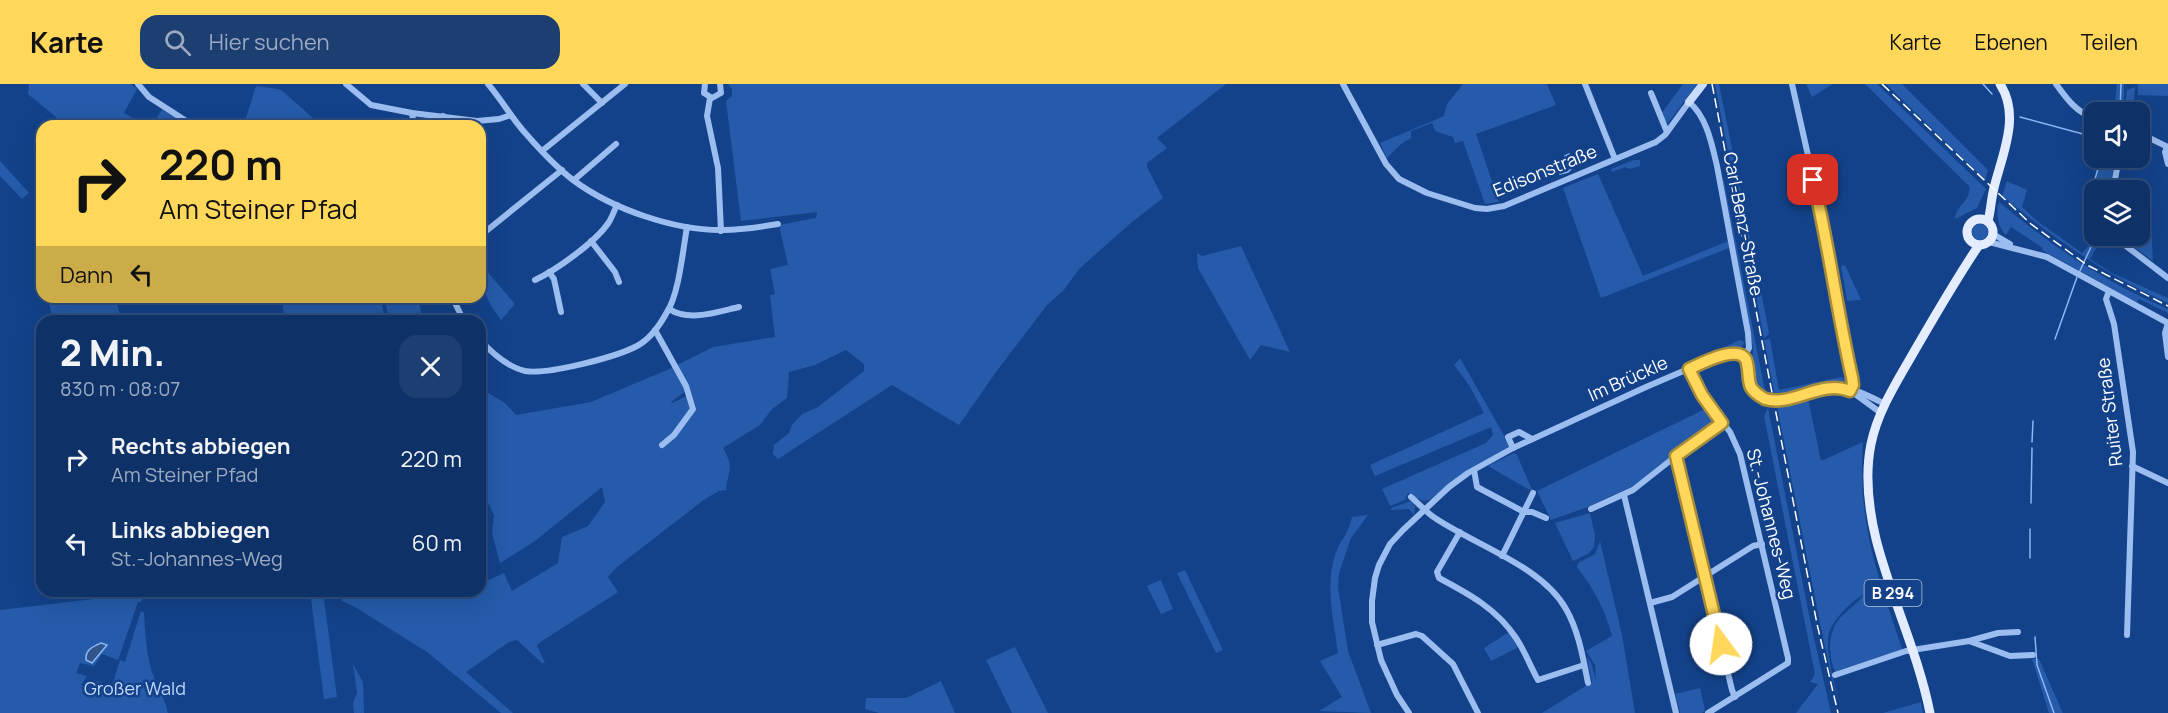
<!DOCTYPE html>
<html lang="de">
<head>
<meta charset="utf-8">
<style>
  :root { --surface:#0e3268; --page:#1c3e71; --text:#f1f3f6; --muted:#9baac0; --line:#2e4d7c; --accent:#ffd75a }
  body { margin:0; font-family:Manrope,sans-serif; background:var(--page); color:var(--text); height:100vh; display:flex; flex-direction:column; font-size:22px; white-space:nowrap }
  * { box-sizing:border-box; margin:0 }
  p { font-size:20px; color:var(--muted) }
  .icon { flex:none; width:33px; height:33px; fill:none; stroke:currentColor; stroke-width:2; stroke-linecap:round; stroke-linejoin:round }
  .map { position:relative; flex:1; overflow:hidden }
  .side { position:absolute; left:36px; top:231px; width:450px; height:282px; display:flex; flex-direction:column; background:var(--surface); border-radius:18px; box-shadow:0 6px 24px #0002,0 0 0 2px var(--line) }
  .side>* { flex:none }
  .hud { position:absolute; left:36px; top:36px; width:450px; height:183px; border-radius:18px; box-shadow:0 6px 24px #0002,0 0 0 2px var(--line); background:#ffd75a; color:#111; overflow:hidden }
  .buttons { position:absolute; left:2084px; top:18px; display:grid; gap:12px }
  .buttons a { display:grid; place-items:center; width:66px; height:66px; border-radius:12px; background:var(--surface); box-shadow:0 6px 24px #0002,0 0 0 2px var(--line); font-size:30px }
  .pin { position:absolute; display:grid; place-items:center; width:51px; height:51px; color:#fff; margin:-26px; border-radius:12px; box-shadow:0 3px 9px #0006 }
  .me { position:absolute; width:66px; margin:-33px; rotate:346deg; stroke-linejoin:round; filter:drop-shadow(0 0 4px #0008) }
  .turn { display:flex; align-items:center; gap:21px; height:126px; padding:0 24px; font-size:27px }
  .turn .icon { width:78px; height:78px; stroke-width:2.5 }
  .turn b { display:block; font-size:42px; line-height:51px }
  .then { display:flex; align-items:center; height:57px; padding:0 24px; background:#0003; gap:12px; font-size:22px }
  .round { display:grid; place-items:center; flex:none; width:63px; height:63px; border-radius:18px; background:var(--page) }
  .head { display:flex; align-items:center; justify-content:space-between; height:102px; padding:0 24px }
  h1 { font-size:36px; font-weight:800; line-height:45px }
  ul { padding:0; list-style:none }
  li { display:flex; align-items:center; gap:18px; height:84px; padding:0 24px }
  li div { flex:1 }
  li b { display:block; font-size:22px }
  li em { font-style:normal }
  header { display:flex; align-items:center; gap:36px; box-sizing:border-box; height:84px; padding:0 30px; background:var(--accent); color:#111 }
  header strong { font-size:28px }
  nav { display:flex; gap:33px; margin-inline-start:auto; font-size:21px }
  .search { width:420px; height:54px; background:var(--page); display:flex; align-items:center; gap:15px; box-sizing:border-box; padding:0 21px; border-radius:18px; color:var(--muted); font-size:22px }
  .map>svg:first-child { display:block }
</style>
</head>
<body>
<header>
<strong>Karte</strong>
<div class="search"><svg class="icon" aria-label="search" viewBox="0 0 24 24"><circle cx="10" cy="10" r="6"/><path d="M15 15l6 6"/></svg>Hier suchen</div>
<nav><a>Karte</a><a>Ebenen</a><a>Teilen</a></nav>
</header>
<div class="map">
<svg width="2168" height="629" viewBox="0 0 2168 629">
  <rect width="100%" height="100%" fill="#13428a"/>
  <!-- green -->
  <g fill="#255baa">
    <path d="M29,0H131L137,5L124,29L148,42H67L28,10Z"/>
    <path d="M728,0H1226L1157,54L1167,64L1147,79V83L1163,114L1132,138L1080,184L1063,207L1047,221L996,288L959,341L892,301L778,375L773,370L774,361L789,349L792,341L802,330L818,323L864,287V280L846,266L815,281L789,288L787,314L772,325L760,341L723,364C735,385 728,385 726,406L719,407L705,415L617,483L608,493L618,508L539,559L537,562L545,579H542L517,556L509,558L466,588L513,629H501L427,568L355,523L342,517L340,511L323,508L337,613L324,615L310,507H480V500L504,489L512,507L558,479L562,453L588,442L605,418L602,403L535,457L500,479L492,449L494,431L480,403V304L505,319L516,331L591,318L674,283L687,306L671,318L672,319L687,312L697,324L677,281L713,263L775,253L770,211L775,210L770,185L788,181L779,141L816,134L817,128L741,137L726,17L732,12V5Z"/>
    <path d="M1463,0H1547L1556,21L1476,50L1499,118L1485,120L1463,57L1455,59L1453,53L1435,47L1432,39L1411,47V54L1401,60L1387,74L1380,59L1444,32L1447,20Z"/>
    <path d="M1683,0H1697L1668,39L1661,30Z"/>
    <path d="M1715,0H1719L1769,248L1768,251L1764,254Z"/>
    <path d="M1806,0H1833L1812,13Z"/>
    <path d="M1865,0H1877L1986,105L1977,124L1955,135C1955,122 1972,117 1969,102Z"/>
    <path d="M1886,0H1902L1988,86L1985,96Z"/>
    <path d="M2117,0H2124V27L2127,6L2135,3L2133,28H2114Z"/>
    <path d="M2138,0H2168V12L2138,11Z"/>
    <path d="M256,2C264,3 274,4 281,6C284,8 318,38 321,42H250L245,37Z"/>
    <path d="M164,23L194,42H151Z"/>
    <path d="M2099,74H2115L2110,106L2094,103L2100,79L2097,78Z"/>
    <path d="M1634,76H1640V82L1629,85L1625,83L1612,88L1611,85Z"/>
    <path d="M0,77L29,109L22,115L0,92Z"/>
    <path d="M1598,90L1643,192L1728,157L1729,164L1601,214L1563,104Z"/>
    <path d="M1723,93L1765,307L1757,304L1751,294L1753,265L1732,145L1724,107Z"/>
    <path d="M2007,97L2027,106L2022,123L2037,137L2082,169L2089,161L2094,136V152H2103L2090,175L2112,189L2168,214V219C2106,191 2055,155 2002,112Z"/>
    <path d="M1999,118C2051,162 2105,198 2168,225V229L2139,215L2136,218L2042,166L2043,164L2011,143L2006,151C1997,142 1996,130 1999,118Z"/>
    <path d="M2139,137L2151,139L2153,177L2126,157V152H2139Z"/>
    <circle cx="1980" cy="148" r="8"/>
    <path d="M1241,162L1290,268L1261,261L1250,276L1198,184L1197,169L1202,172Z"/>
    <path d="M480,179L515,220L501,236C487,218 480,202 480,179Z"/>
    <path d="M1845,181L1861,216L1847,217L1841,182Z"/>
    <path d="M48,213H116L121,237H86L85,233L81,237H53Z"/>
    <path d="M282,213H380L386,237H282L284,235Z"/>
    <path d="M384,213H418L423,237H389Z"/>
    <path d="M1770,255L1779,306L1841,293L1847,295L1848,298L1828,299L1775,312L1764,256Z"/>
    <path d="M1739,256L1745,258L1741,263L1714,268Z"/>
    <path d="M1460,274L1510,362L1471,385L1429,416L1423,417L1408,409L1405,416L1390,422L1382,405L1486,359L1493,351L1491,343L1375,392L1370,381L1484,329L1469,301L1454,281Z"/>
    <path d="M1808,314L1821,377L1863,358C1857,438 1878,493 1903,567L1836,590C1828,573 1827,549 1840,534C1847,526 1859,519 1864,510C1851,518 1834,534 1829,549C1824,565 1837,611 1842,629L1832,595L1820,539L1777,322Z"/>
    <path d="M1707,324L1716,335L1715,343L1624,411L1616,410L1588,423L1551,436L1537,407Z"/>
    <path d="M1768,324L1811,541L1831,629H1796L1818,600L1810,598L1815,590L1764,332Z"/>
    <path d="M1514,369L1517,371L1533,408L1488,382Z"/>
    <path d="M1411,417L1415,423L1414,431L1409,425L1391,426V424Z"/>
    <path d="M1590,429L1595,451L1594,463L1588,470L1573,477L1555,439Z"/>
    <path d="M1368,431L1351,454L1339,489L1338,503L1348,567L1371,629L1319,627L1342,613L1320,577L1338,569C1334,537 1325,503 1335,471C1339,458 1350,447 1352,433Z"/>
    <path d="M1600,457L1622,551L1635,629H1542L1592,598L1587,573L1591,578L1596,597L1595,581L1586,567L1612,552C1605,525 1594,505 1577,483L1578,479L1595,470Z"/>
    <path d="M1185,486L1223,566L1216,569L1177,489Z"/>
    <path d="M1161,496L1173,525L1161,530L1147,502Z"/>
    <path d="M110,507H145L141,518H138L118,576L102,570L94,582L80,579L76,589L87,592L81,601L86,605L93,596L112,602L120,576L125,578L141,527L144,529C145,547 146,564 150,581C154,598 164,611 168,629H0V526L111,513Z"/>
    <path d="M1509,548L1519,563L1491,577L1484,564Z"/>
    <path d="M1015,563L1048,629H1012L986,576Z"/>
    <path d="M2032,575H2039L2063,629H2049Z"/>
    <path d="M353,580L363,598L364,629H354L353,619L357,609Z"/>
    <path d="M941,597L955,629H879L865,625L866,614H906Z"/>
    <path d="M1700,604L1705,627L1702,629H1680L1675,610Z"/>
    <path d="M1921,618L1923,629H1883Z"/>
  </g>
  <!-- water -->
  <g fill="#31548a" stroke="#8cb7f3" stroke-width="1.5">
    <path d="M1569,70L1574,76V82L1568,88L1560,90L1559,86L1565,72Z"/>
    <path d="M101,559L107,561L92,579L86,576C85,566 92,563 101,559Z"/>
  </g>
  <g fill="none" stroke-linecap="round" stroke-linejoin="round">
    <!-- stream -->
    <g stroke="#8cb7f3" stroke-width="1.5">
      <path d="M1983,0L1992,10"/>
      <path d="M2120,28L2121,0"/>
      <path d="M2020,33L2094,53"/>
      <path d="M2094,116L2093,102L2101,74"/>
      <path d="M2079,189L2096,152"/>
      <path d="M2055,255L2077,193"/>
      <path d="M2032,358L2033,337"/>
      <path d="M2031,419L2032,364"/>
      <path d="M2030,474V445"/>
      <path d="M2035,553L2037,581L2054,629"/>
    </g>
    <!-- street -->
    <g stroke="#9bbdf0" stroke-width="6">
      <path d="M138,0L149,13L194,42"/>
      <path d="M346,0L371,21L412,29L477,37L499,35L511,31"/>
      <path d="M488,0C502,16 512,35 527,51C541,67 556,83 573,96C612,125 675,147 724,146C742,146 760,143 778,140"/>
      <path d="M583,0L602,19"/>
      <path d="M705,0L704,9L712,14L721,9L720,0"/>
      <path d="M1343,0L1386,80L1399,95L1427,109L1475,124L1487,125L1504,122L1656,58L1665,51L1689,18C1707,33 1712,61 1717,82L1748,249L1749,264L1744,273"/>
      <path d="M1585,0L1615,75"/>
      <path d="M1792,0L1827,156L1834,211L1853,298L1850,307"/>
      <path d="M2056,0C2067,15 2076,28 2094,34"/>
      <path d="M1651,9L1667,48"/>
      <path d="M710,14L707,32L718,84L721,147"/>
      <path d="M412,29L414,42"/>
      <path d="M443,32V42"/>
      <path d="M2139,49L2168,63"/>
      <path d="M2167,63L2165,68L2168,80"/>
      <path d="M542,67L625,0"/>
      <path d="M574,96L616,60"/>
      <path d="M2113,106L2119,74"/>
      <path d="M1993,150L2010,160"/>
      <path d="M480,152L562,86"/>
      <path d="M2113,152L2168,194"/>
      <path d="M591,157L615,188L619,198"/>
      <path d="M1989,158L2047,173L2168,239"/>
      <path d="M549,188L554,195L561,228"/>
      <path d="M535,196C556,186 596,158 609,138C612,133 614,127 617,121"/>
      <path d="M2109,207L2106,215L2114,240L2133,368L2127,551"/>
      <path d="M452,213L464,237"/>
      <path d="M669,225C689,238 717,228 739,223"/>
      <path d="M2168,239L2165,249L2168,273"/>
      <path d="M655,246L686,302L693,325L674,351L662,361"/>
      <path d="M480,256C492,269 507,283 525,287C548,291 616,273 637,262C650,255 660,241 667,228C679,210 683,165 687,143"/>
      <path d="M1689,285L1702,311L1730,348L1740,370L1788,574V579L1708,629"/>
      <path d="M1851,307L1881,329"/>
      <path d="M1513,364L1508,353L1519,348L1532,355"/>
      <path d="M1676,372L1732,606L1735,613"/>
      <path d="M2132,382L2168,399"/>
      <path d="M1474,386L1477,403L1524,428H1532L1546,434"/>
      <path d="M1624,411L1676,629"/>
      <path d="M1411,413C1419,420 1427,429 1435,434C1475,461 1542,482 1566,525C1579,548 1583,574 1588,599"/>
      <path d="M1591,425L1633,406L1676,372L1722,339"/>
      <path d="M1460,448L1437,488L1439,494C1469,510 1497,525 1516,554C1525,567 1530,582 1538,596L1584,581"/>
      <path d="M1502,472L1533,409"/>
      <path d="M1650,519L1672,513L1753,462L1762,460"/>
      <path d="M1969,557L1998,549L2018,548"/>
      <path d="M1377,561L1416,550L1422,552L1453,580L1478,629"/>
      <path d="M1835,591L1906,567L1969,557L2010,572L2033,571"/>
      <path d="M1409,629L1397,611L1381,576L1372,538V517L1375,494L1379,481L1390,460L1403,446L1449,403L1468,389L1513,364L1646,303L1716,273L1734,270L1745,274C1750,284 1745,295 1752,305C1773,332 1811,301 1837,303C1854,304 1869,312 1885,320"/>
    </g>
    <!-- secondary -->
    <path stroke="#c9dcfb" stroke-width="8" d="M1689,18L1703,0"/>
    <!-- primary -->
    <g stroke="#e4edff" stroke-width="9">
      <circle cx="1980" cy="148" r="13"/>
      <path d="M1988,137C1991,126 1991,115 1994,104C2002,71 2021,32 2000,0"/>
      <path d="M1930,629C1918,569 1891,514 1876,455C1869,426 1865,390 1871,360C1878,326 1898,296 1915,266C1936,230 1956,195 1979,161"/>
    </g>
    <!-- rail -->
    <g stroke="#fff" stroke-width="1.5" stroke-dasharray="10 4.5" stroke-linecap="butt">
      <path d="M1712,0L1817,540L1838,629"/>
      <path d="M1882,0L2031,140L2087,181L2168,222"/>
    </g>
  </g>
  <g fill="none" stroke-linecap="round" stroke-linejoin="round">
    <!-- route casing -->
    <g stroke="#a68c3a" stroke-width="15">
      <path id="route" d="M1721,560L1676,372L1722,339L1702,311L1689,285C1700,280 1743,257 1747,279C1751,298 1744,303 1765,315C1793,323 1821,295 1850,307L1853,301L1852,293C1837,228 1829,161 1813,96"/>
    </g>
    <!-- route -->
    <use href="#route" stroke="#ffd75a" stroke-width="10"/>
  </g>
  <g text-anchor="middle" stroke-width="5" stroke-linejoin="round" paint-order="stroke">
    <!-- shield labels -->
    <rect fill="#13428a" stroke="#b8c6dc" stroke-width="1.5" x="1864.5" y="496" width="57" height="26" rx="4.5"/>
    <g font-size="16" font-weight="bold" fill="#fff">
      <text x="1893" y="515">B 294</text>
    </g>
    <!-- street labels -->
    <g font-size="18" fill="#fff" stroke="#13428a">
      <text transform="translate(1545 87) rotate(-22)" y="6">Edisonstraße</text>
      <text transform="translate(1743 140) rotate(79)" y="6">Carl-Benz-Straße</text>
      <text transform="translate(1628 295) rotate(-24)" y="6">Im Brückle</text>
      <text transform="translate(2110 328) rotate(-97)" y="6">Ruiter Straße</text>
      <text transform="translate(1771 440) rotate(76)" y="6">St.-Johannes-Weg</text>
    </g>
    <!-- park labels -->
    <g font-size="18" fill="#c1d9fc" stroke="#13428a">
      <text x="135" y="611">Großer Wald</text>
    </g>
  </g>
</svg>
<div class="buttons">
<a><svg class="icon" aria-label="sound" viewBox="0 0 24 24"><path d="M4 9h4l5-4v14l-5-4H4zM17 9q2 3 0 6"/></svg></a>
<a><svg class="icon" aria-label="layers" viewBox="0 0 24 24"><path d="M12 4l9 5-9 5-9-5zM3 14l9 5 9-5"/></svg></a>
</div>
<div class="pin" style="left:1813px;top:96px;background:#d93025"><svg class="icon" aria-label="arrive" viewBox="0 0 24 24"><path d="M6 21V4h12l-3 4 3 4H6"/></svg></div>
<svg class="me" style="left:1721px;top:560px" viewBox="-20 -20 40 40"><circle r="19" fill="#fff"/><path d="M0-13L10 11 0 6-10 11z" fill="#ffd75a"/></svg>
<div class="hud">
<div class="turn"><svg class="icon" aria-label="right" viewBox="0 0 24 24"><path d="M7 20v-9h11M14 6l5 5-5 5"/></svg><div><b>220 m</b>Am Steiner Pfad</div></div>
<div class="then">Dann<svg class="icon" aria-label="left" viewBox="0 0 24 24"><path d="M17 20v-9H6M10 6l-5 5 5 5"/></svg></div>
</div>
<section class="side">
<div class="head"><div><h1>2 Min.</h1><p>830 m · 08:07</p></div><a class="round"><svg class="icon" aria-label="close" viewBox="0 0 24 24"><path d="M6 6l12 12M18 6L6 18"/></svg></a></div>
<ul>
<li><svg class="icon" aria-label="right" viewBox="0 0 24 24"><path d="M7 20v-9h11M14 6l5 5-5 5"/></svg><div><b>Rechts abbiegen</b><p>Am Steiner Pfad</p></div><em>220 m</em></li>
<li><svg class="icon" aria-label="left" viewBox="0 0 24 24"><path d="M17 20v-9H6M10 6l-5 5 5 5"/></svg><div><b>Links abbiegen</b><p>St.-Johannes-Weg</p></div><em>60 m</em></li>
</ul>
</section>
</div>
</body>
</html>
